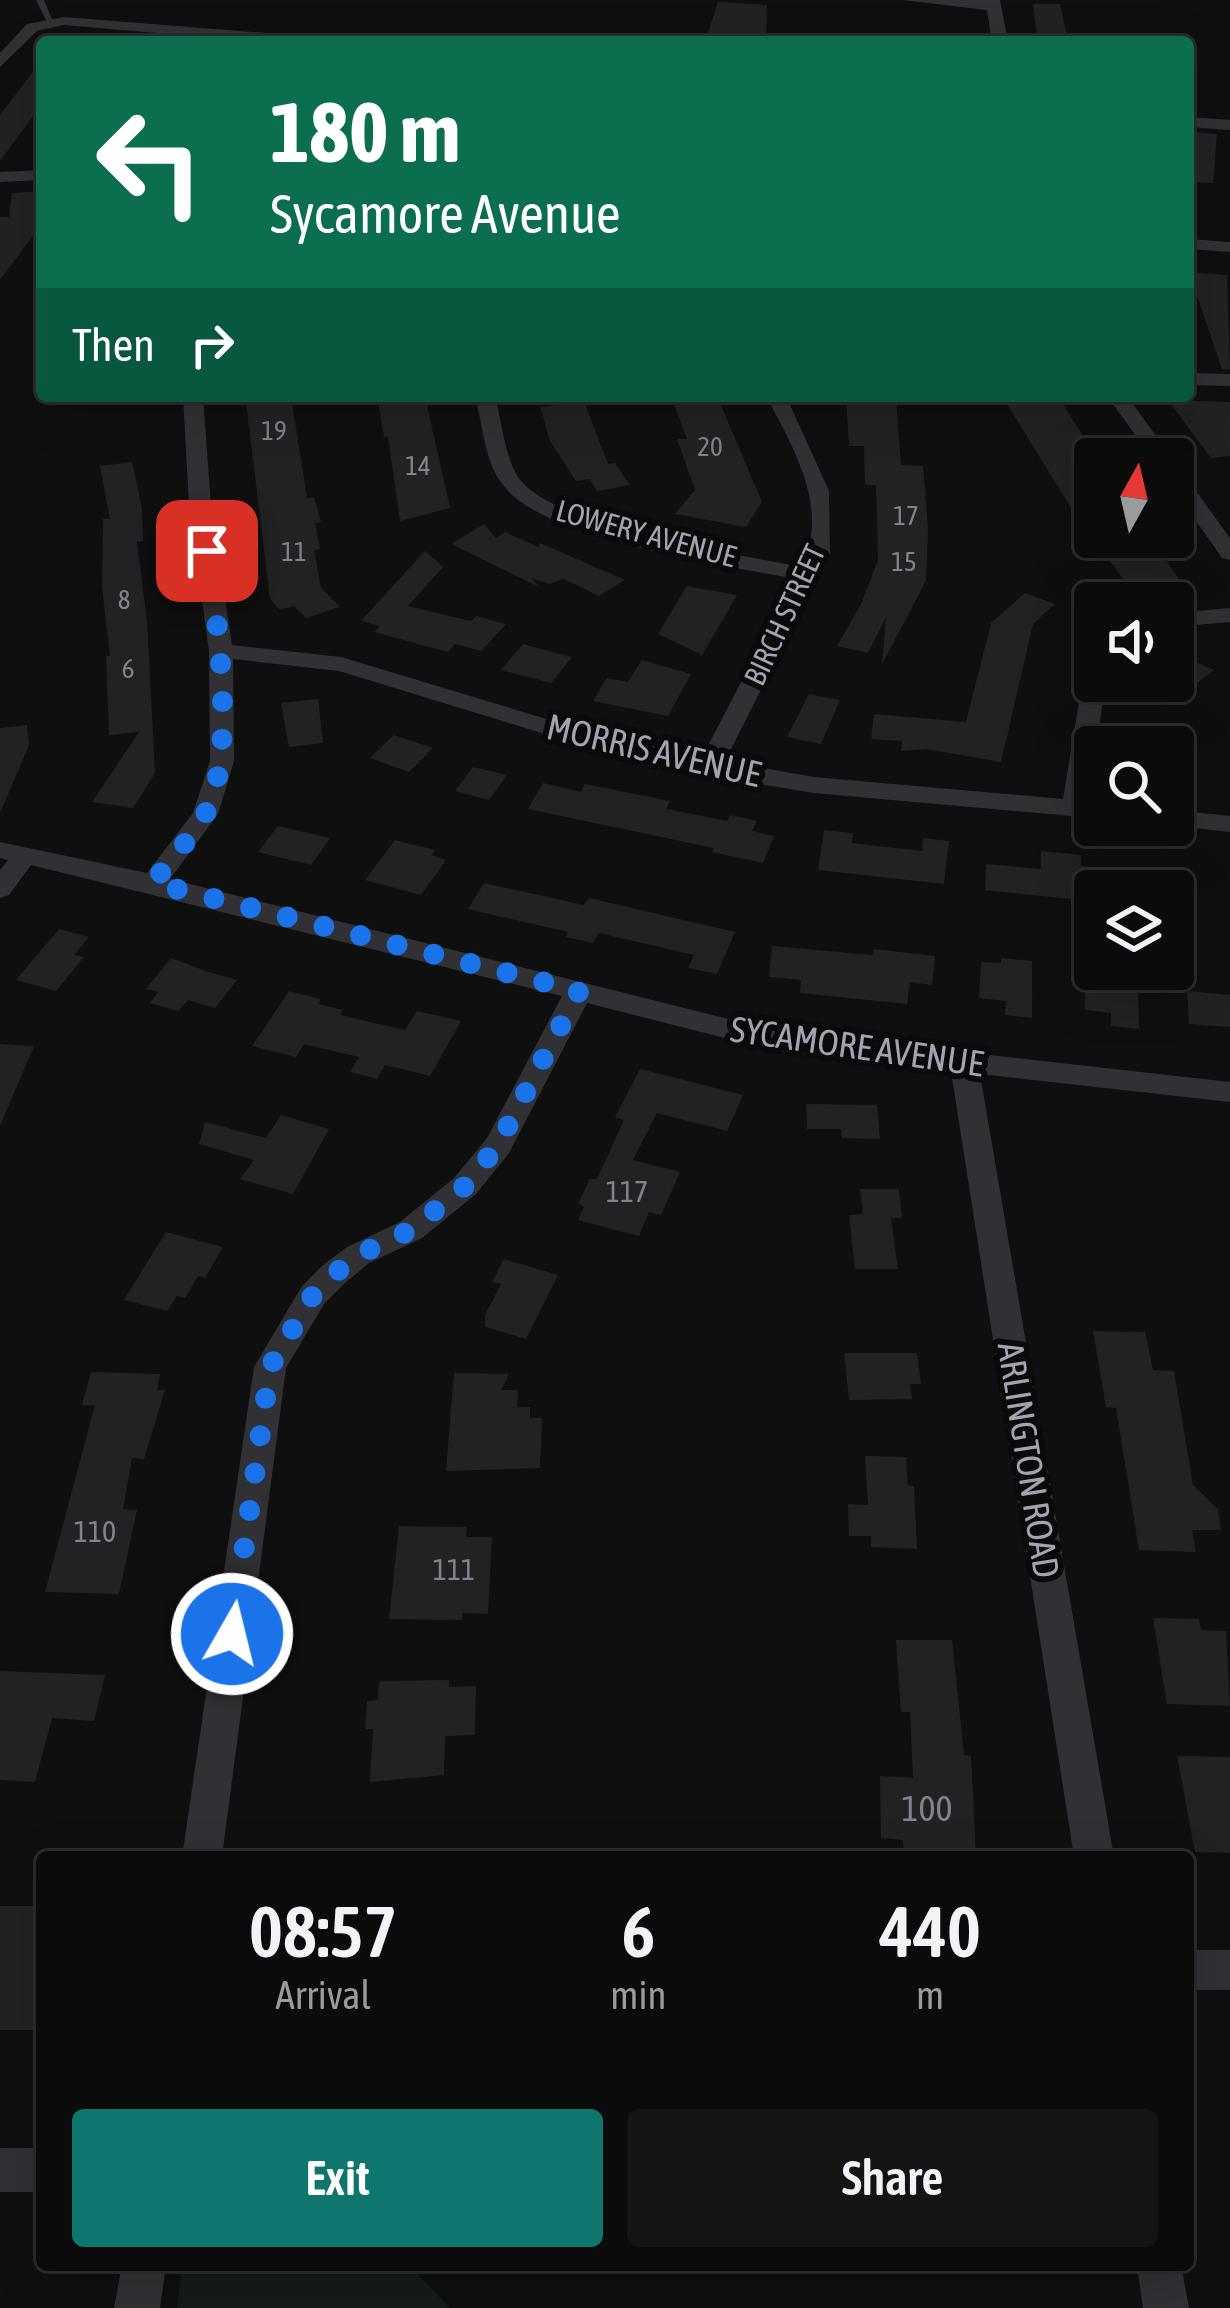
<!DOCTYPE html>
<html lang="en">
<head>
<meta charset="utf-8">
<style>
  :root { --surface:#0b0b0c; --page:#141415; --text:#f1f3f6; --muted:#9a9b9d; --line:#2b2b2d; --accent:#0f766e }
  body { margin:0; font-family:"Asap Condensed",sans-serif; background:var(--page); color:var(--text); height:100vh; display:flex; flex-direction:column; font-size:45px; white-space:nowrap }
  * { box-sizing:border-box; margin:0 }
  p { font-size:39px; color:var(--muted) }
  .icon { flex:none; width:66px; height:66px; fill:none; stroke:currentColor; stroke-width:2; stroke-linecap:round; stroke-linejoin:round }
  .map { position:relative; flex:1; overflow:hidden }
  .side { position:absolute; left:36px; top:1851px; width:1158px; height:420px; display:flex; flex-direction:column; background:var(--surface); border-radius:12px; box-shadow:0 12px 48px #0002,0 0 0 3px var(--line) }
  .side>* { flex:none }
  .hud { position:absolute; left:36px; top:36px; width:1158px; height:366px; border-radius:12px; box-shadow:0 12px 48px #0002,0 0 0 3px var(--line); background:#0b6e4f; color:#fff; overflow:hidden }
  .needle { width:78px; rotate:8deg }
  .controls { position:absolute; left:1074px; top:438px; display:grid; gap:24px }
  .controls a { display:grid; place-items:center; width:120px; height:120px; border-radius:12px; background:var(--surface); box-shadow:0 12px 48px #0002,0 0 0 3px var(--line); font-size:60px }
  .pin { position:absolute; display:grid; place-items:center; width:102px; height:102px; color:#fff; margin:-51px; border-radius:24px; box-shadow:0 6px 18px #0006 }
  .me { position:absolute; width:132px; margin:-66px; rotate:8deg; stroke-linejoin:round; filter:drop-shadow(0 0 9px #0008) }
  .turn { display:flex; align-items:center; gap:42px; height:252px; padding:0 36px; font-size:54px }
  .turn .icon { width:156px; height:156px; stroke-width:2.5 }
  .turn b { display:block; font-size:84px; line-height:102px }
  .then { display:flex; align-items:center; height:114px; padding:0 36px; background:#0003; gap:24px; font-size:45px }
  .eta { display:flex; justify-content:space-evenly; align-items:center; height:204px; text-align:center }
  .eta b { font-size:72px; font-weight:600; line-height:84px }
  .action { display:flex; gap:24px; margin-top:auto; padding:24px 36px }
  .action a { flex:1; height:138px; border-radius:12px; background:var(--accent); color:#fff; font-size:48px; font-weight:600; line-height:138px; text-align:center }
  .action a+a { background:var(--page); color:var(--text) }
  .map>svg:first-child { display:block }
</style>
</head>
<body>
<div class="map">
<svg width="1230" height="2308" viewBox="0 0 1230 2308">
  <rect width="100%" height="100%" fill="#0f0f10"/>
  <!-- green -->
  <path fill="#161b17" d="M182,2265H401L416,2273L450,2308H177Z"/>
  <!-- building -->
  <g fill="#222224">
    <path d="M718,2L767,5L766,42H705Z"/>
    <path d="M1033,4H1060L1067,36L1037,35Z"/>
    <path d="M42,60V104L0,161V115Z"/>
    <path d="M1193,132L1217,134L1213,183L1191,182Z"/>
    <path d="M42,191L40,226L0,280V217H9L12,193Z"/>
    <path d="M1189,272L1227,275L1230,370L1222,369Z"/>
    <path d="M256,396H291L307,498L314,497L321,522L315,523L320,549L314,550L321,588L340,607L306,618L294,606L280,610L270,599L246,402L257,401Z"/>
    <path d="M377,396H425L450,508L400,521L388,437H384Z"/>
    <path d="M549,396H582L608,464L615,463L630,485L597,491L590,479L576,481L550,441L540,407L553,406Z"/>
    <path d="M717,396L762,502L746,527L675,514L695,490L677,439H687L672,399Z"/>
    <path d="M846,397L896,399L901,465L923,466L928,528L926,581L882,664L886,617L868,653L837,646L862,602L878,560L876,485H865L864,446H849Z"/>
    <path d="M1060,400L1095,454V537H1150L1183,585L1132,591L1073,511L1007,404Z"/>
    <path d="M1168,400L1230,402V456L1211,458Z"/>
    <path d="M132,462L142,508L143,541L137,542L147,621L155,773L133,808L92,802L139,732L109,735L106,656H110L102,587L103,519H110L100,466Z"/>
    <path d="M484,524L496,538L505,532L538,547L540,543L625,580L599,596L564,579L549,584L531,578L539,587L451,544Z"/>
    <path d="M425,551L443,567L408,606L471,621L476,616L506,624L481,651L455,644L448,652L374,632L380,626L361,621Z"/>
    <path d="M687,586L737,595L702,655L658,634Z"/>
    <path d="M1025,593L1055,604L1033,624L1001,762L927,749L901,751L902,741L871,739L874,714L966,722L991,623Z"/>
    <path d="M523,644L572,657L551,683L501,670Z"/>
    <path d="M1184,657L1214,670L1173,702V665Z"/>
    <path d="M642,660L691,674L668,716L593,701L607,678L628,682Z"/>
    <path d="M809,694L840,700L821,744L787,737Z"/>
    <path d="M318,699L323,743L289,747L281,703Z"/>
    <path d="M27,725L29,745L0,813V728Z"/>
    <path d="M394,735L433,748L409,772L370,758Z"/>
    <path d="M473,767L507,775L489,800L455,791Z"/>
    <path d="M543,783L581,792L585,784L670,801L666,809L727,821L730,815L757,821L752,831L774,836L763,863L712,852L714,848L528,809Z"/>
    <path d="M278,826L330,838L311,865L258,852Z"/>
    <path d="M824,830L853,833L852,843L922,851L923,838L949,841L944,884L818,870Z"/>
    <path d="M395,840L435,850L431,855L446,860L421,895L365,880Z"/>
    <path d="M1041,851L1081,855V866L1149,872L1148,891H1080V900L985,890L986,864L1041,869Z"/>
    <path d="M484,883L584,905L589,898L735,932L717,974L688,968L694,955L599,933L593,943L566,937L568,932L468,909Z"/>
    <path d="M59,929L89,937L74,955L84,957L56,991L16,980Z"/>
    <path d="M772,946L873,955L874,949L935,956L932,985L910,982L907,1004L800,993L801,980L769,977Z"/>
    <path d="M171,958L206,971L237,980L215,1008L188,1000L178,1011L150,1003L158,992L146,989Z"/>
    <path d="M1001,958L1032,961V1018L1005,1015L1006,1001L979,998L981,962L1001,963Z"/>
    <path d="M1085,979L1138,985L1139,1029L1111,1026V1013L1085,1010Z"/>
    <path d="M289,991L321,999L318,1004L343,1010L340,1015L405,1030L417,1011L461,1021L430,1076L385,1065L377,1079L350,1072L359,1057L304,1044L296,1057L252,1046Z"/>
    <path d="M1187,991L1230,995V1027L1189,1024Z"/>
    <path d="M0,1044L34,1046L0,1126Z"/>
    <path d="M640,1069L743,1095L727,1131L657,1113L633,1160L680,1172L661,1215L649,1212L639,1236L578,1220L584,1207L578,1204L590,1179H597L624,1120L615,1117Z"/>
    <path d="M806,1104L877,1105L880,1139L842,1138L841,1129H807Z"/>
    <path d="M281,1115L329,1129L293,1194L240,1179L254,1160L199,1144L205,1122L266,1138Z"/>
    <path d="M860,1189H899L902,1218H891L898,1269H855L849,1215L863,1214Z"/>
    <path d="M166,1232L223,1247L205,1278L198,1276L185,1298L177,1296L167,1311L124,1300Z"/>
    <path d="M504,1259L558,1275L526,1339L485,1327V1315L501,1284L492,1282Z"/>
    <path d="M1093,1331L1145,1332L1153,1370L1174,1371L1193,1485L1218,1509L1221,1530H1192L1196,1552L1139,1550L1116,1408L1106,1407Z"/>
    <path d="M844,1353H917L921,1384H910L912,1399L849,1400Z"/>
    <path d="M91,1372L160,1374L157,1390H165L144,1459L132,1458L123,1509L137,1510L119,1594L45,1592L95,1405H82Z"/>
    <path d="M454,1373L509,1374L501,1390H518L517,1407H530V1418H542L540,1468L446,1471Z"/>
    <path d="M865,1456L906,1457L908,1486H914L917,1549L871,1547V1536H849L848,1504L868,1505Z"/>
    <path d="M399,1526L467,1527L466,1537H492L488,1614L462,1613V1620L389,1619Z"/>
    <path d="M1153,1618L1199,1619L1201,1630L1226,1631L1230,1706L1167,1704Z"/>
    <path d="M896,1640H952L964,1755L971,1756L976,1857H904L903,1840L881,1838L880,1776L913,1778L910,1712H901Z"/>
    <path d="M0,1671L105,1675L94,1721L52,1718L35,1782L0,1780Z"/>
    <path d="M449,1680V1687L476,1686L475,1735L445,1736L444,1775L370,1782L373,1729H365L367,1701L378,1700L379,1681Z"/>
    <path d="M1177,1756L1230,1757V1853L1195,1852Z"/>
    <rect x="0" y="1906" width="42" height="124"/>
  </g>
  <g fill="none" stroke-linecap="round" stroke-linejoin="round">
    <!-- service -->
    <path fill="#313135" fill-rule="evenodd" d="M36,0H44L54,24H48Z"/>
    <!-- minor -->
    <g fill="#313135" fill-rule="evenodd">
      <path d="M902,0H1000L1008,42H992L987,10Z"/>
      <path d="M64,17L317,37L325,42H263L64,25L37,31L0,67V53L27,24Z"/>
      <path d="M1188,117L1230,120V130L1188,127Z"/>
      <path d="M42,170V180L0,182V172Z"/>
      <path d="M1188,239L1230,242V252L1188,249Z"/>
      <path d="M1188,373L1230,374V386L1188,385Z"/>
      <path d="M183,396H203L211,506L232,645L341,657L583,730L702,757L795,579C726,565 543,540 503,485C484,461 483,425 475,396H495C502,422 504,454 518,477C552,528 739,554 801,567C831,509 793,447 766,396H786L829,491L830,553L725,761L814,777L1063,799L1083,678L1095,671V681H1106L1088,801L1095,802V818L814,793L747,782L568,741L339,671L233,659L234,761L218,814L170,879L776,1031L1230,1082V1102L980,1074L1114,1857H1074L951,1071L776,1051L587,1003L509,1153L476,1194L422,1238L369,1263L344,1284L324,1304L286,1368L222,1857H182L254,1367L302,1286L322,1266L347,1247L400,1222L454,1178L487,1138L562,996L31,865L9,895L0,898V870L8,860L0,858V842L147,873L193,813L210,761L209,651L189,506Z"/>
      <path d="M1107,396H1127L1170,455L1173,459V460L1153,459Z"/>
      <path d="M1173,467L1180,469L1230,538V560L1222,558L1173,488Z"/>
      <path d="M1230,608V622L1173,627V613Z"/>
      <path d="M1173,810L1230,816V832L1169,825Z"/>
      <rect x="1188" y="1950" width="42" height="40"/>
      <rect x="0" y="2148" width="42" height="44"/>
      <path d="M122,2265H166L160,2308H114Z"/>
      <path d="M1137,2265H1181L1189,2308H1143Z"/>
    </g>
  </g>
  <g fill="none" stroke-linecap="round" stroke-linejoin="round">
    <!-- route -->
    <path stroke="#1a73e8" stroke-width="21" stroke-dasharray="0 37.8" d="M207,551C217,616 238,759 204,816C190,840 169,861 153,883L579,991L498,1145L465,1186L411,1230L358,1255L333,1275L313,1295L270,1367L232,1634"/>
  </g>
  <g text-anchor="middle" stroke-width="12" stroke-linejoin="round" paint-order="stroke">
    <!-- far-number labels -->
    <g font-size="27" fill="#81848c">
      <text x="274" y="440">19</text>
      <text x="710" y="456">20</text>
      <text x="418" y="475">14</text>
      <text x="906" y="525">17</text>
      <text x="294" y="561">11</text>
      <text x="904" y="571">15</text>
      <text x="124" y="609">8</text>
      <text x="128" y="678">6</text>
    </g>
    <!-- far-street labels -->
    <g font-size="30" fill="#a2a5b0" stroke="#0a0a0b">
      <text transform="translate(646 534) rotate(15)" y="10">LOWERY AVENUE</text>
      <text transform="translate(785 615) rotate(-65)" y="10">BIRCH STREET</text>
    </g>
    <!-- number labels -->
    <g font-size="30" fill="#81848c">
      <text x="627" y="1202">117</text>
      <text x="95" y="1542">110</text>
      <text x="454" y="1580">111</text>
    </g>
    <!-- street labels -->
    <g font-size="36" fill="#a2a5b0" stroke="#0a0a0b">
      <text transform="translate(654 750) rotate(13)" y="13">MORRIS AVENUE</text>
      <text transform="translate(857 1046) rotate(8)" y="13">SYCAMORE AVENUE</text>
      <text transform="translate(1029 1460) rotate(81)" y="13">ARLINGTON ROAD</text>
    </g>
    <!-- near-number labels -->
    <g font-size="36" fill="#81848c">
      <text x="927" y="1821">100</text>
    </g>
  </g>
</svg>
<div class="controls">
<a><svg class="needle" viewBox="-14 -14 28 28"><path d="M0-13l5 13h-10z" fill="#e53935"/><path d="M0 13l5-13h-10z" fill="#9a9b9d"/></svg></a>
<a><svg class="icon" aria-label="sound" viewBox="0 0 24 24"><path d="M4 9h4l5-4v14l-5-4H4zM17 9q2 3 0 6"/></svg></a>
<a><svg class="icon" aria-label="search" viewBox="0 0 24 24"><circle cx="10" cy="10" r="6"/><path d="M15 15l6 6"/></svg></a>
<a><svg class="icon" aria-label="layers" viewBox="0 0 24 24"><path d="M12 4l9 5-9 5-9-5zM3 14l9 5 9-5"/></svg></a>
</div>
<div class="pin" style="left:207px;top:551px;background:#d93025"><svg class="icon" aria-label="arrive" viewBox="0 0 24 24"><path d="M6 21V4h12l-3 4 3 4H6"/></svg></div>
<svg class="me" style="left:232px;top:1634px" viewBox="-20 -20 40 40"><circle r="17" fill="#1a73e8" stroke="#fff" stroke-width="3"/><path d="M0-11L8 9 0 5-8 9z" fill="#fff"/></svg>
<div class="hud">
<div class="turn"><svg class="icon" aria-label="left" viewBox="0 0 24 24"><path d="M17 20v-9H6M10 6l-5 5 5 5"/></svg><div><b>180 m</b>Sycamore Avenue</div></div>
<div class="then">Then<svg class="icon" aria-label="right" viewBox="0 0 24 24"><path d="M7 20v-9h11M14 6l5 5-5 5"/></svg></div>
</div>
<section class="side">
<div class="eta">
<div><b>08:57</b><p>Arrival</p></div>
<div><b>6</b><p>min</p></div>
<div><b>440</b><p>m</p></div>
</div>
<div class="action"><a>Exit</a><a>Share</a></div>
</section>
</div>
</body>
</html>
